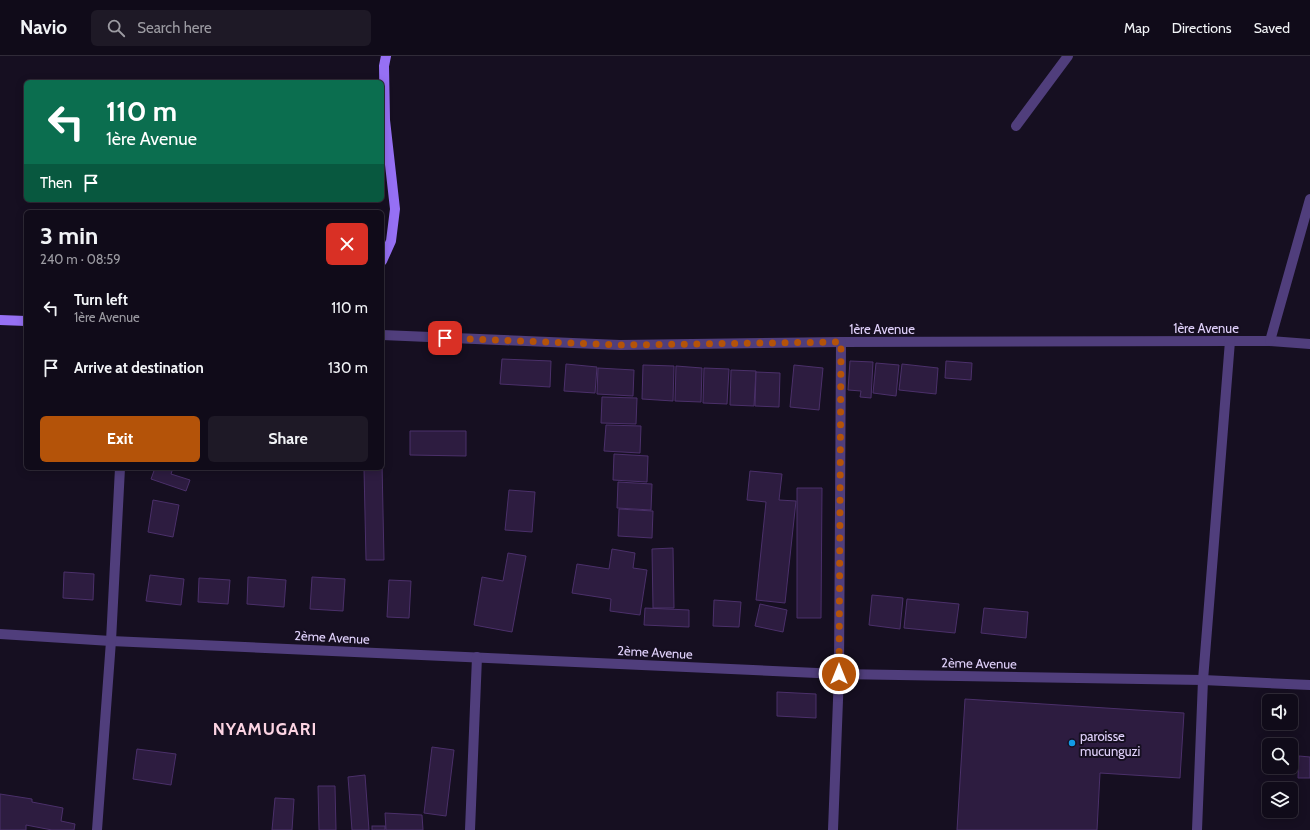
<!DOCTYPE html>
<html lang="en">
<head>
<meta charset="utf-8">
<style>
  :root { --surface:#100b19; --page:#1e1926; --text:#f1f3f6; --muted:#9c9ba2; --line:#302b38; --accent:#b45309 }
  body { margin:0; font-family:Cabin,sans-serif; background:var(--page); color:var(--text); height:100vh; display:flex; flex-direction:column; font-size:15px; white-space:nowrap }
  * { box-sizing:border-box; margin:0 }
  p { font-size:13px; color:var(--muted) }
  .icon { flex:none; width:22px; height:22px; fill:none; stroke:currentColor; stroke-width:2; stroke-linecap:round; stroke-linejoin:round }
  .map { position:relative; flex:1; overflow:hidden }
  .drawer { position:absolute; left:24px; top:154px; width:360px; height:260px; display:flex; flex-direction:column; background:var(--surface); border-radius:6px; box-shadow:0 2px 10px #0003,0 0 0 1px var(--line) }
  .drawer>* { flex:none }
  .banner { position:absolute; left:24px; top:24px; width:360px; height:122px; border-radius:6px; box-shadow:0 2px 10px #0003,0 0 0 1px var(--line); background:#0b6e4f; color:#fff; overflow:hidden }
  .fabs { position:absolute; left:1262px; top:638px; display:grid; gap:8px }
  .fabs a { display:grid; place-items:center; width:36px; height:36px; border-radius:6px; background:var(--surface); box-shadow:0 2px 10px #0003,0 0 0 1px var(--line); font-size:20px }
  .pin { position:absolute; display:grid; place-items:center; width:34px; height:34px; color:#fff; margin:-17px; border-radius:8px; box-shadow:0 2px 6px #0006 }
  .me { position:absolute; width:44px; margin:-22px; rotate:0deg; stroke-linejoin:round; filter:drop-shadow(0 0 3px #0008) }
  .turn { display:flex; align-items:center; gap:14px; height:84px; padding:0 16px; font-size:18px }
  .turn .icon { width:52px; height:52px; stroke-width:2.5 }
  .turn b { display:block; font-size:28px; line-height:34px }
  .then { display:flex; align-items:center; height:38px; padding:0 16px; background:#0003; gap:8px; font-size:15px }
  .round { display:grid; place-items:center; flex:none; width:42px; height:42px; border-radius:6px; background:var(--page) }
  .overview { display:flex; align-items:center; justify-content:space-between; height:68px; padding:0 16px }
  h1 { font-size:24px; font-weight:700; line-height:30px }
  .button { display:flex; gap:8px; margin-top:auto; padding:8px 16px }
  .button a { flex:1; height:46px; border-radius:6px; background:var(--accent); color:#fff; font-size:16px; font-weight:700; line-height:46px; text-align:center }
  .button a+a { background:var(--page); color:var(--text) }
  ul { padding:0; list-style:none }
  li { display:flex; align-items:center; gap:12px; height:60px; padding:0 16px }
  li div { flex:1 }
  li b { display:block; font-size:15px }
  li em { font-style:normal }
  header { display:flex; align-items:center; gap:24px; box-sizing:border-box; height:56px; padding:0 20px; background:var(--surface); border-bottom:1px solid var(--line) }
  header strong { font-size:19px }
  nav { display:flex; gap:22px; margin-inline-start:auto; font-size:14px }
  .search { width:280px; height:36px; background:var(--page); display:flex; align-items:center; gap:10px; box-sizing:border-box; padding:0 14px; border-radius:6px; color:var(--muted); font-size:15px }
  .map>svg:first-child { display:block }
</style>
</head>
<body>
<header>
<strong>Navio</strong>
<div class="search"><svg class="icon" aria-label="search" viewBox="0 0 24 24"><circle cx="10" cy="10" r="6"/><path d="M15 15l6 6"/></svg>Search here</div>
<nav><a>Map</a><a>Directions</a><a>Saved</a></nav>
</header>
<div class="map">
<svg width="1310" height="774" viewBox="0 0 1310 774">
  <rect width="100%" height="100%" fill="#160f21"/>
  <!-- building -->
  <g fill="#2d1c40" stroke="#4b306a">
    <path d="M502,303L551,305L550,331L500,328Z"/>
    <path d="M850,305L873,306L871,342L860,341L861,335L848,334Z"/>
    <path d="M946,305L972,307L971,324L945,322Z"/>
    <path d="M876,307L899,309L896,340L873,337Z"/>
    <path d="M566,308L597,311L595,337L564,335Z"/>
    <path d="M902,308L938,312L936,338L899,334Z"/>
    <path d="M643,309L674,310L673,345L642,343Z"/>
    <path d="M794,309L823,312L819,354L790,351Z"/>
    <path d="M676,310L702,312L701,346L675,345Z"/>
    <path d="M598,312L634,314L633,340L597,338Z"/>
    <path d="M704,312L729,313L727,348L703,347Z"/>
    <path d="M731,314L756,315L754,350L730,349Z"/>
    <path d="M756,316L780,317L779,351L755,350Z"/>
    <path d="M602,341L637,342L636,368L601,367Z"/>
    <path d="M606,369L641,370L640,397L604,395Z"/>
    <path d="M410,375H466V400L410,399Z"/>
    <path d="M614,398L648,400L647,426L613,424Z"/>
    <path d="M382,407L384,504H366L364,412H382Z"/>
    <path d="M155,412H173L171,418L190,424L186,435L151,423Z"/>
    <path d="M750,415L782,418L779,444L796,445L785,547L756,544L766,446L747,444Z"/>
    <path d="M618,426L652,428L651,454L617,452Z"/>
    <path d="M797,432H822L821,562H797Z"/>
    <path d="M509,434L535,436L532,476L505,474Z"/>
    <path d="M153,444L179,449L173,481L148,476Z"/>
    <path d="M619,453L653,455L652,482L618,480Z"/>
    <path d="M673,492L674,552H653L652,493Z"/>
    <path d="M612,493L635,497L633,512L647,514L640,559L610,555L611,543L572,537L577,508L609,513Z"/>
    <path d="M508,497L526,500L512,576L474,569L482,521L503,525Z"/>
    <path d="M64,516L94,518L93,544L63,542Z"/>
    <path d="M150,519L184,523L181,549L146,545Z"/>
    <path d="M248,521L286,524L284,551L247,548Z"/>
    <path d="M312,521L345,523L343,555L310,553Z"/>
    <path d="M199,522L230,524L228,548L198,546Z"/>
    <path d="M389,524L411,525L409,562L387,561Z"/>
    <path d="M872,539L903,542L900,573L869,569Z"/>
    <path d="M907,543L959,548L955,577L904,572Z"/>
    <path d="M714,544L741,546L739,571L713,570Z"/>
    <path d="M760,548L787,554L783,576L755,570Z"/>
    <path d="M645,552L689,554V571L644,569Z"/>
    <path d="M984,552L1028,556L1026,582L981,577Z"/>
    <path d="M777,636L816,638V662L777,660Z"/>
    <path d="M965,643L1184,657L1180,722L1100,717L1097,774H957Z"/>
    <path d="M432,691L454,694L446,760L424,757Z"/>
    <path d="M137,693L176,698L171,729L133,723Z"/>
    <path d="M1299,700L1310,701V722H1298Z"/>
    <path d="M365,719L369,774H352L348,721Z"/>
    <path d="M318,730H335L336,774H319Z"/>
    <path d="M0,738L32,743V746L63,752L61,765L75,768L74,774H52L26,769V774H0Z"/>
    <path d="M275,742L294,743L292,774H272Z"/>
    <path d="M385,757L422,759L423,774H386Z"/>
    <rect x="372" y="770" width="13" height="4"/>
  </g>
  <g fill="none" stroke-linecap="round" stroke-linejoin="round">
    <!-- street -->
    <g stroke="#503e7c" stroke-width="10">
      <path d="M1016,70L1068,0"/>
      <path d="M382,279L620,289L841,286L1230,285H1270L1310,288"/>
      <path d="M1270,285L1310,143"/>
      <path d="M0,578L111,585L839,618L1203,624L1310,629"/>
      <path d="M97,774L111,585L120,412"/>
      <path d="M470,774L477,601"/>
      <path d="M833,774L839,618L841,286"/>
      <path d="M1197,774L1203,624L1230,285"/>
    </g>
    <!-- secondary -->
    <g stroke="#9670f4" stroke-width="10">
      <path d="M382,205L391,185L395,153L385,64L384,10L386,0"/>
      <path d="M0,264L26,265"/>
    </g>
  </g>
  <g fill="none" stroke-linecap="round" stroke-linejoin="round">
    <!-- route -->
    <path stroke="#b45309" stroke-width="7" stroke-dasharray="0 12.6" d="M445,282L620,289L841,286L839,618"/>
  </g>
  <!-- markers -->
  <circle fill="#129be8" stroke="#160f21" stroke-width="1.5" cx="1072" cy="687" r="4"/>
  <g text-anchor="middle" stroke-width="4" stroke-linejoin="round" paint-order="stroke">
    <!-- street labels -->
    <g font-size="13" fill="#e1d2fc" stroke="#160f21">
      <text x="1206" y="277">1ère Avenue</text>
      <text x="882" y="278">1ère Avenue</text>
      <text transform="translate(332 581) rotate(3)" y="5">2ème Avenue</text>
      <text transform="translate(655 596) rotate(3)" y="5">2ème Avenue</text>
      <text transform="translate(979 607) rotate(1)" y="5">2ème Avenue</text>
    </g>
    <!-- poi labels -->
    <g font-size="13" fill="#e1d2fc" stroke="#160f21" text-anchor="start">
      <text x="1080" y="685">paroisse<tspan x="1080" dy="15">mucunguzi</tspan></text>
    </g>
    <!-- district labels -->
    <g font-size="17" font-weight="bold" letter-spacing="1" fill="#fcd4e3" stroke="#160f21">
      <text x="265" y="679">NYAMUGARI</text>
    </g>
  </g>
</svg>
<div class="fabs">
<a><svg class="icon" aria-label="sound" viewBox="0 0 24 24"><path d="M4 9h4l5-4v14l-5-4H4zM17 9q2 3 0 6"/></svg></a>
<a><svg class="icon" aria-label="search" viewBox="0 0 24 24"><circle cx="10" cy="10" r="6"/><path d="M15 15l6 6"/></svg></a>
<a><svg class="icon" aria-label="layers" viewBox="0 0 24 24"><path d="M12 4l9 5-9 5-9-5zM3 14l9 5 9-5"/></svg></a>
</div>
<div class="pin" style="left:445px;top:282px;background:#d93025"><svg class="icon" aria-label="arrive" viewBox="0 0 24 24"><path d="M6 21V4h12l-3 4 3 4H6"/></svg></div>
<svg class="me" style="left:839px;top:618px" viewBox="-20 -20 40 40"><circle r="17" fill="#b45309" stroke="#fff" stroke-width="3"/><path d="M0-11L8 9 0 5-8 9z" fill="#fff"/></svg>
<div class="banner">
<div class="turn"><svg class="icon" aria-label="left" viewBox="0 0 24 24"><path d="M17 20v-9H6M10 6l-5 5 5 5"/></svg><div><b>110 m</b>1ère Avenue</div></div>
<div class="then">Then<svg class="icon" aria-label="arrive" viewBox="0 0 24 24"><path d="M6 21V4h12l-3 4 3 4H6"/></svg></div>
</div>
<section class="drawer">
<div class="overview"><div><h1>3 min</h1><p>240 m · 08:59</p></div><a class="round" style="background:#d93025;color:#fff"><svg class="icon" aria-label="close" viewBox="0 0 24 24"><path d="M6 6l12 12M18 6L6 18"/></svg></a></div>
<ul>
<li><svg class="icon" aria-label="left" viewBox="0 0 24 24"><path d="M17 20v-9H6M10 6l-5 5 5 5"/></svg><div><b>Turn left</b><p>1ère Avenue</p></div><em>110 m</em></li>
<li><svg class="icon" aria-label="arrive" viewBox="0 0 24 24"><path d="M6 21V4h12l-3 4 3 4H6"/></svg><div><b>Arrive at destination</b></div><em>130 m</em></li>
</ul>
<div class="button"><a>Exit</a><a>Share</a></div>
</section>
</div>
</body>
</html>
